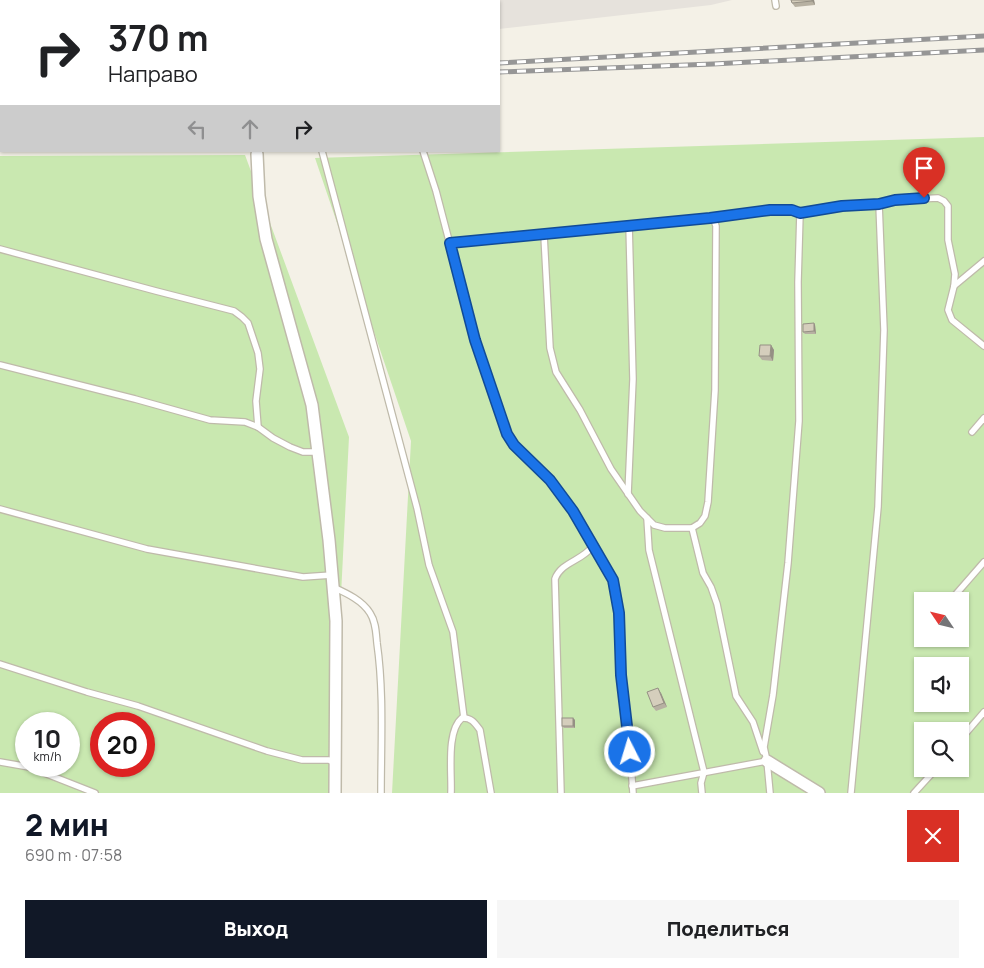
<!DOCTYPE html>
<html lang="ru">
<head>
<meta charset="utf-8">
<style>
  :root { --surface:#fff; --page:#f6f6f6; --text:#202124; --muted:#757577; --accent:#111827 }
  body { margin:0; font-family:Manrope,sans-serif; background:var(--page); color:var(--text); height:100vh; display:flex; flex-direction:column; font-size:19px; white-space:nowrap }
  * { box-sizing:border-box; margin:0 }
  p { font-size:16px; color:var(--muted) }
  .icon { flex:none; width:28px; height:28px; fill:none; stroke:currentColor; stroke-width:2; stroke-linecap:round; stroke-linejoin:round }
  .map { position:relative; height:793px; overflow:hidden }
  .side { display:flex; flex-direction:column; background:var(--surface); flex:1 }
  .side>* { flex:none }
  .hud { position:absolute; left:0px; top:0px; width:500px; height:152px; box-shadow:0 1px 4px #0004; background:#fff; color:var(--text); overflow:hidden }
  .needle { width:32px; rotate:305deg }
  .controls { position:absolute; left:914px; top:592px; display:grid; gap:10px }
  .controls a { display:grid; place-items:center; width:55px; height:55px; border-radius:0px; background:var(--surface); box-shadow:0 1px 4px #0004; font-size:25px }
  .speed { position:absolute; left:15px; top:712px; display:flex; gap:10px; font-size:25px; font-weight:700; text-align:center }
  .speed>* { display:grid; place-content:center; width:65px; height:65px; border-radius:50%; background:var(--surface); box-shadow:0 1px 4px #0004; line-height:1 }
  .speed small { font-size:12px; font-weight:400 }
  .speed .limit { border:8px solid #d22; background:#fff; color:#111 }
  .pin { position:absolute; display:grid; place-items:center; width:42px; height:42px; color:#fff; margin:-51px -21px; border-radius:50% 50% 50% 0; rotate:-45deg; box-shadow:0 0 5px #0007 }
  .pin .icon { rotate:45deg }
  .me { position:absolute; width:55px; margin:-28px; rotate:355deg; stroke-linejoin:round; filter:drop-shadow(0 0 4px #0008) }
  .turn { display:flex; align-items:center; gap:18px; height:105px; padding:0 25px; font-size:22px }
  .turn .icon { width:65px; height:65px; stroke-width:2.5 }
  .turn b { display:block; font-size:35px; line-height:42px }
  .lanes { display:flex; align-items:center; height:48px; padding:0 25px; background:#0003; justify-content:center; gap:25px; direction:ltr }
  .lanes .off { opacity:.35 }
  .round { display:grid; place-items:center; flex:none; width:52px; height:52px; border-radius:0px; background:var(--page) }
  .overview { display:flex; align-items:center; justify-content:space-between; height:85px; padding:0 25px }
  h1 { font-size:30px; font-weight:800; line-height:38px; color:var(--accent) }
  .cta { display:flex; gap:10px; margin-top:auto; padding:10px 25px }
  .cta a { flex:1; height:58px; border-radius:0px; background:var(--accent); color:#fff; font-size:20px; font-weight:800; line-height:58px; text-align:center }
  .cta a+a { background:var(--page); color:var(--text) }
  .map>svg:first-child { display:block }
</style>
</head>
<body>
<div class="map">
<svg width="984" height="793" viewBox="0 0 984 793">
  <rect width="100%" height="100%" fill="#f4f1e7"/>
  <!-- industrial -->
  <path fill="#e6e2dc" d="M307,0H732L711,5L499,29V1Z"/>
  <!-- green -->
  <g fill="#c9e8b0" fill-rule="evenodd">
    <path d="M984,137V793H392L411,441L315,158ZM922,601H960V639H922ZM922,666H960V704H922ZM922,731H960V769H922Z"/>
    <path d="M245,155L349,437L331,793H0V156ZM26,724H69V766H26ZM101,724H144V766H101Z"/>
  </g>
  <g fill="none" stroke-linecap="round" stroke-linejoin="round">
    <!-- lane casing -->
    <g stroke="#bfbaaa" stroke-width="8">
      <g id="lane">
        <path d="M775,0L776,6"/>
        <path d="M52,1L53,0"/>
        <path d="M260,1V0"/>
        <path d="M0,19H1"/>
        <path d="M0,137H1"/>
        <path d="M322,151L417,508L429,565L453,632L464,718"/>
        <path d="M423,151L436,191L475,340L507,434L514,445L550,479L573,511L613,580L619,613L621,675L629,736L633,793"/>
        <path d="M544,235L550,348L556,372L580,410L611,469L640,511L654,525L665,528H692L700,523L705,516L708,502L715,390L716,226L713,217"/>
        <path d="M450,243L709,218L770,210H792L800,213L842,206L879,204L895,200L938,198L944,201L948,206V240L955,274L954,286L948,310L952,320L984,346"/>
        <path d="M0,249L156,291L234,311L242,317L248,323L258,353L260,369L256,401L258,427"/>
        <path d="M954,286L984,261"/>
        <path d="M0,365L135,399L210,420L245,422L258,427L273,438L290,447L303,452H317"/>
        <path d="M972,432L984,418"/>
        <path d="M628,494L633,379L629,224"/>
        <path d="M0,509L147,549L303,577L332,575"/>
        <path d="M647,518L649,550L704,772L701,783L702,793"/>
        <path d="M692,528L703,573L711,587L717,604L736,696L753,722L763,752"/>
        <path d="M333,587C346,593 362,600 370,613C376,622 376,633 377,643C384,692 381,743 381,793"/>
        <path d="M950,601L984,562"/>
        <path d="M0,664L87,692L138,706L267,751L302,760H329L335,763"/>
        <path d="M960,740L984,712"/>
        <path d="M0,762L29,767L95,793"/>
        <path d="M632,786L767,761"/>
        <path d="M451,793C452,773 446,731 462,718C471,717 475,723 480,730L491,793"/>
        <path d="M561,793L555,579C561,562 582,561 593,546"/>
        <path d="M770,793L767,761L764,747L773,695L788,563L799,421L798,282L800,213"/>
        <path d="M851,793L878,507L884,330L879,204"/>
        <path d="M914,793L936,769"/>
      </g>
    </g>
    <!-- street casing -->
    <g stroke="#bfbaaa" stroke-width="14">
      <g id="street">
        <path d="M257,154L259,196L266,239L312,405L329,540L336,621L335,793"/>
        <path d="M767,761L819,793"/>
      </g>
    </g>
    <!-- lane -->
    <use href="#lane" stroke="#fff" stroke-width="5.5"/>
    <!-- street -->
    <use href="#street" stroke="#fff" stroke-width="11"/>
    <!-- rail casing -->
    <g stroke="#969696" stroke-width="5">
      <g id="rail">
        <path d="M291,1L293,0"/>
        <path d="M499,63L984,36"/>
        <path d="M499,72L713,64L984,50"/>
        <path d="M0,94H1"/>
        <path d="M0,103H1"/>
      </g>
    </g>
    <!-- rail -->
    <use href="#rail" stroke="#fff" stroke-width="3" stroke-dasharray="9" stroke-linecap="butt"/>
  </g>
  <!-- wall -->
  <g fill="#b7b1a2">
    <path d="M814,0L815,5L795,7L792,3Z"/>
    <path d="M814,323L815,325L816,334H805L803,332Z"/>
    <path d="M771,345L774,350L773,361L762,360L759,356Z"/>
    <path d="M661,693L667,707L656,711L653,707Z"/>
    <path d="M573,718L575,720V728H564L562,726Z"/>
  </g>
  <!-- shaded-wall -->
  <g fill="#959084">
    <path d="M812,0H814L815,5L812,1Z"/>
    <path d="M814,323L815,325L816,334L814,331Z"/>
    <path d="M771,345L774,350L773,361L770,356Z"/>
    <path d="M658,688L661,693L667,707L664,703Z"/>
    <path d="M573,718L575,720V728L573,726Z"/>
  </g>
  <!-- building -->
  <g fill="#d5cebc" stroke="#959084">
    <path d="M0,0H3V1H1V13H0Z"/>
    <path d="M67,0H107L108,1H67Z"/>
    <path d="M791,0H812V1L792,3Z"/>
    <path d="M0,20H1V34L0,35Z"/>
    <path d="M814,323V331L803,332V324Z"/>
    <path d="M760,345H771L770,356H759Z"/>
    <path d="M658,688L664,703L653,707L647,692Z"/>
    <rect x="562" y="718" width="11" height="8"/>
  </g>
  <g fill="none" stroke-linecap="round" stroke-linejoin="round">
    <!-- route casing -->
    <g stroke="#114b97" stroke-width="12">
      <path id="route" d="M630,752L621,675L619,613L613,580L573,511L550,480L514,445L507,434L475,340L450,243L710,218L770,210H792L800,213L842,206L879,204L895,200L924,198"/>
    </g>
    <!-- route -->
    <use href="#route" stroke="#1a73e8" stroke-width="9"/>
  </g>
</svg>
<div class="controls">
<a><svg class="needle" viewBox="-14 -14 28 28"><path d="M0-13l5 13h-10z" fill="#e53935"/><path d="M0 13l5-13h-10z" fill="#757577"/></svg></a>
<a><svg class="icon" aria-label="sound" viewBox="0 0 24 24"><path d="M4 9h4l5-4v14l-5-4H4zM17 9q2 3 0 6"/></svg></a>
<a><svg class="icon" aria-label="search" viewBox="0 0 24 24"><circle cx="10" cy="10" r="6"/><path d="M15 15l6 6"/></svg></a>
</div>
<div class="speed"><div>10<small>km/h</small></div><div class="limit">20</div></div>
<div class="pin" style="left:924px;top:198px;background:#d93025"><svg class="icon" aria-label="arrive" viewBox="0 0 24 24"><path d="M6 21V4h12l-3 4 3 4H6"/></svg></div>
<svg class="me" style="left:630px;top:752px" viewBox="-20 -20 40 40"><circle r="17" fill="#1a73e8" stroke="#fff" stroke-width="3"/><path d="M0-11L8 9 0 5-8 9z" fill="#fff"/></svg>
<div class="hud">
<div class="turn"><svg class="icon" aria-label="right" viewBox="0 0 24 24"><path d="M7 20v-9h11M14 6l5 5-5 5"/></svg><div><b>370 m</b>Направо</div></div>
<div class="lanes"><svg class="icon off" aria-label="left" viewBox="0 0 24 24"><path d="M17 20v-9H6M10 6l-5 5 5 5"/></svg><svg class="icon off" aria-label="ahead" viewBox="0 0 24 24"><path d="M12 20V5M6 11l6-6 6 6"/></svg><svg class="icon" aria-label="right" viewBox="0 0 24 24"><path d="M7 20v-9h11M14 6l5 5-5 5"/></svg></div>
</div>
</div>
<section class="side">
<div class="overview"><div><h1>2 мин</h1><p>690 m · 07:58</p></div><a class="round" style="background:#d93025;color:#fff"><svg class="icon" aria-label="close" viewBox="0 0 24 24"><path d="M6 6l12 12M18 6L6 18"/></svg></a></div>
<div class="cta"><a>Выход</a><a>Поделиться</a></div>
</section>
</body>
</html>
